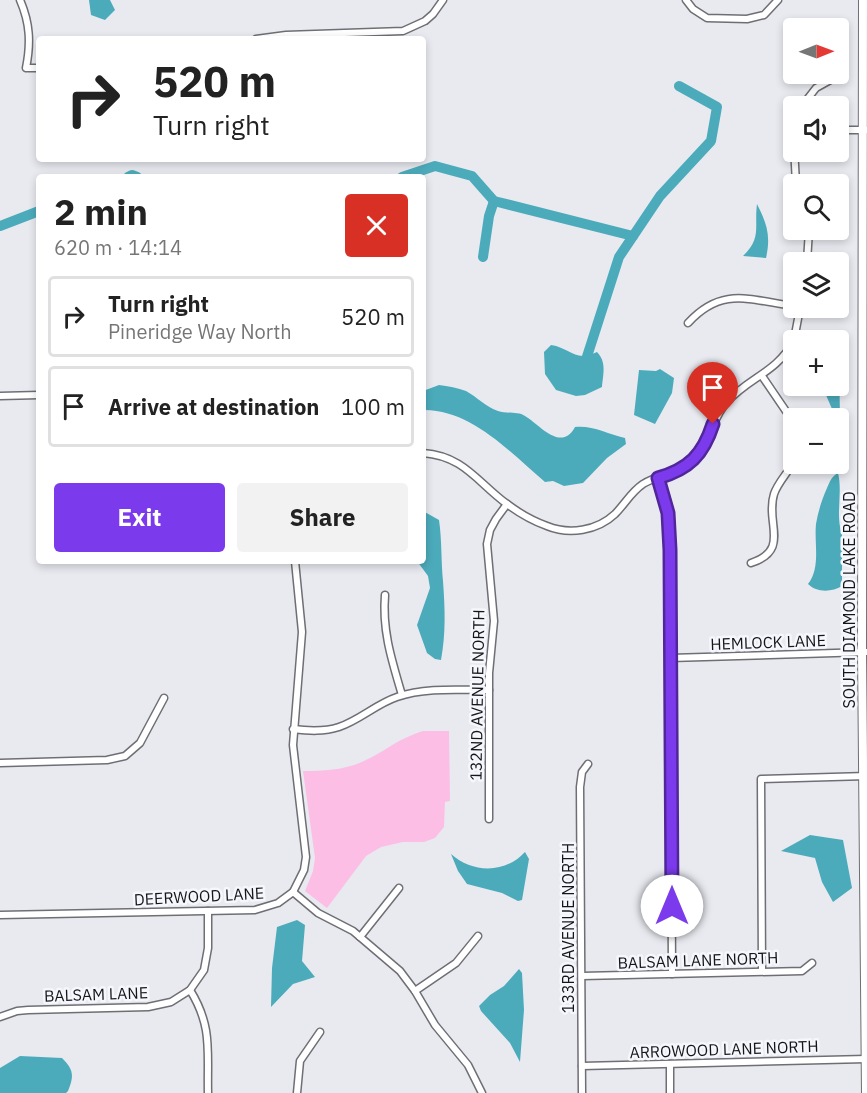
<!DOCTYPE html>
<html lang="en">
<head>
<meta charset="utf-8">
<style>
  :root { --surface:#fff; --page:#f2f2f2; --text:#222; --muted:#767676; --line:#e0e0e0; --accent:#7c3aed }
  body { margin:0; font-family:"IBM Plex Sans",sans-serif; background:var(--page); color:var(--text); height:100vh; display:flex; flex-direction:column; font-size:22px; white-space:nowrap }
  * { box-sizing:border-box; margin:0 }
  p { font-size:20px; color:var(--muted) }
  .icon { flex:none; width:33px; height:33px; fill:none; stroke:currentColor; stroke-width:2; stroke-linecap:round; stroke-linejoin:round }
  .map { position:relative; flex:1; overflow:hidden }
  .side { position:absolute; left:36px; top:174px; width:390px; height:390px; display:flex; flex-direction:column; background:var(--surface); border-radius:6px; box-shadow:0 3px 9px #0003 }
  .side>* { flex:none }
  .banner { position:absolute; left:36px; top:36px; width:390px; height:126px; border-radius:6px; box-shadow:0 3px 9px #0003; background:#fff; color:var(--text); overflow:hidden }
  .needle { width:39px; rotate:89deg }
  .buttons { position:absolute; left:783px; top:18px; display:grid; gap:12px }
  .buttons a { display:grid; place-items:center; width:66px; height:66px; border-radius:6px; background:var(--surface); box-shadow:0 3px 9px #0003; font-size:30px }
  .pin { position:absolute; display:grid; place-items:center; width:51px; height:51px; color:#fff; margin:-62px -26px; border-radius:50% 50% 50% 0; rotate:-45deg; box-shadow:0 0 6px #0007 }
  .pin .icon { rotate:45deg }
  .me { position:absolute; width:66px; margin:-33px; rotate:0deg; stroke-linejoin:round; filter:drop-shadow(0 0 4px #0008) }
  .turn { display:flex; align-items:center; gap:21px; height:126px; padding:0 18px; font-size:27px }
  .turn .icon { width:78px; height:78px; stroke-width:2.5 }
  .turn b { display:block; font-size:42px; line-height:51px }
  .round { display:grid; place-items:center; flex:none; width:63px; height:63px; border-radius:6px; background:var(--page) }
  .head { display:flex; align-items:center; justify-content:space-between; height:102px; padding:0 18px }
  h1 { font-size:36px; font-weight:800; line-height:45px }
  .primary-button { display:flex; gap:12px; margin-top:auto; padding:12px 18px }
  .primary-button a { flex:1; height:69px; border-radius:6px; background:var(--accent); color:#fff; font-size:24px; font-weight:800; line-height:69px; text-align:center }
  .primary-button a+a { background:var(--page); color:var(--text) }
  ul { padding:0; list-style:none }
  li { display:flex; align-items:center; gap:18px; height:81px; margin:0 12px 9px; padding:0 6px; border:3px solid var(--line); border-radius:6px }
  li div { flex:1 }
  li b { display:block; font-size:22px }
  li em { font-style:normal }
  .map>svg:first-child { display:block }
</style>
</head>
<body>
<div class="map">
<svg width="867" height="1093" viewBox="0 0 867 1093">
  <rect width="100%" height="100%" fill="#e8eaf0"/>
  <!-- green -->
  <path fill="#fdbee5" d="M423,731H449L450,801L445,802L444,827L435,838L424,842H403L381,847L366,856L327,908L305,891L313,871L315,858L303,771C324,771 345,770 364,761C386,751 397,739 423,731Z"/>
  <!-- water -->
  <g fill="#4cabbb">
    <path d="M89,0H110L115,10L105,20L91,15Z"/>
    <path d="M757,204C767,224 771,236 766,258L743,256C762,238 754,227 757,204Z"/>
    <path d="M551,345C571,348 575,363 597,352C607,362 603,375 602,387L585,395L576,396L556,390L545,374L544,352Z"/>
    <path d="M839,349L840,422L838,418H836L822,386H838Z"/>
    <path d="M660,369L674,378L672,393L655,424L634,415L639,370L656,371Z"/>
    <path d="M439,385C448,386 458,388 466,391C477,397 486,407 498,411C506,414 518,411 525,416C539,424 561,453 575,427C592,425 608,434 625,438L626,444L607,458L583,483L564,486L553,481L545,482C511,453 471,409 423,410V391Z"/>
    <path d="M838,473C843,493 835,515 842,534V586C832,592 817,593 808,584C821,568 814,543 816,524C818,512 822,499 827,488C830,481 832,476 838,473Z"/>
    <path d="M423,511L439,520C442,540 441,561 443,581C445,609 446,633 441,660L435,659L427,653L417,625L430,588L428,576L417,561H423Z"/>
    <path d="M810,835L843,840L852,888L833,902L822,882L815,858L781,851Z"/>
    <path d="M525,852L529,859L522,900L518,901L502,893L467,884L458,871L451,854C472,873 505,874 525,852Z"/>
    <path d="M297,920L305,925L302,961L315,977L293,984L271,1007L272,968L277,927Z"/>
    <path d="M519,969L522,973L524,1010L520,1062L510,1043L481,1011L479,1006L490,995L504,986Z"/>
    <path d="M20,1056L62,1058C74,1070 74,1076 68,1091L66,1093H0V1068Z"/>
  </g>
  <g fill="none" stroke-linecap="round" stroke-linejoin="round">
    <!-- river -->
    <g stroke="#4cabbb" stroke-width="10">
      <path d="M128,177L132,175L137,177"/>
      <path d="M402,177L435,166L472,176L494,201L633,236"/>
      <path d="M0,226L39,211"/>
      <path d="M483,257L489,216L494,201"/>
      <path d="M583,369L619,257L660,196L711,141L717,107L679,86"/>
    </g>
    <!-- minor casing -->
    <g stroke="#6e6f74" stroke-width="9">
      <g id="minor">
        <path d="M20,0C30,23 31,43 26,68H39"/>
        <path d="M686,0L693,9L707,18L747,19L764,15L778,0"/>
        <path d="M256,39L286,35L403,31L425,21L433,14L443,0"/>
        <path d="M802,106L816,88L834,78"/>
        <path d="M838,130H867"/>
        <path d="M794,146L796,184"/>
        <path d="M807,262L809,230"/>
        <path d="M688,323C722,286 749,300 794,306"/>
        <path d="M794,340L800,308"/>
        <path d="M762,376L794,423"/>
        <path d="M0,396L39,395"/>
        <path d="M423,453C464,456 477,482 507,504C519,513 533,521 547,526C569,535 597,531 615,514C625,504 631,492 643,484C663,472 682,474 698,454C711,438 713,417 727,402C749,377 775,374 794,341"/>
        <path d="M658,478L667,513L670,550L672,974"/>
        <path d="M751,563C791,550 765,523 774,494C778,482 788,473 794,461"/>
        <path d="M385,595C382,631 392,661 402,695"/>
        <path d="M670,658L867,652"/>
        <path d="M293,729C309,731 324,732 339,727C360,720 376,704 397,697C425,687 459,690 489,690"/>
        <path d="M0,763L107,760L125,756L140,743L164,698"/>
        <path d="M489,819V673L494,621L487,544L490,530L496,519L507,504"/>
        <path d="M293,892L304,870L306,857L293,745L302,632L295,561"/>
        <path d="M0,915L255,910L278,903L293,892L318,913L353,931L400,971L415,991L435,1025L468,1065L482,1093"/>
        <path d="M360,937L399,888"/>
        <path d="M762,971L761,779L867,776"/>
        <path d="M582,976L802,971L812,963"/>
        <path d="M190,990C213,1027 207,1052 208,1093"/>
        <path d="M415,991L456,963L478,936"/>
        <path d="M0,1017L17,1011L28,1010L148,1007L171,1002L190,990L204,970L208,948V911"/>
        <path d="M670,1064V1093"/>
        <path d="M582,1066L866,1059"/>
        <path d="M297,1093L300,1061L320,1032"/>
        <path d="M582,1093L580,787L582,772L588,764"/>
      </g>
    </g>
    <!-- tertiary casing -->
    <g stroke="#6e6f74" stroke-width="10">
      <path id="tertiary" d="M863,0L862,652L866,1093"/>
    </g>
    <!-- minor -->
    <use href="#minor" stroke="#fff" stroke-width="6"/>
    <!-- tertiary -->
    <use href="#tertiary" stroke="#fff" stroke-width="8"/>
  </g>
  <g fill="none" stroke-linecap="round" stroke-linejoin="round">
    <!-- route casing -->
    <g stroke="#51269a" stroke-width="15">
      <path id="route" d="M672,906L670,550L668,513L658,478C689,469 703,455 713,424"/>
    </g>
    <!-- route -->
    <use href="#route" stroke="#7c3aed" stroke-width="10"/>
  </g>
  <g text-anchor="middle" stroke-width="5" stroke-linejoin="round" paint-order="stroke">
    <!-- street labels -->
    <g font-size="16" fill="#151618" stroke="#f6f7fd">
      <text transform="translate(849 600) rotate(-90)" y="6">SOUTH DIAMOND LAKE ROAD</text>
      <text transform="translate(768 642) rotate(-2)" y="6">HEMLOCK LANE</text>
      <text transform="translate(477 695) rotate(-89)" y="6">132ND AVENUE NORTH</text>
      <text transform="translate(199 896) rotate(-3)" y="6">DEERWOOD LANE</text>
      <text transform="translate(568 928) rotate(-90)" y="6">133RD AVENUE NORTH</text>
      <text transform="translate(698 960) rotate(-2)" y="6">BALSAM LANE NORTH</text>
      <text transform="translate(96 994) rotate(-2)" y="6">BALSAM LANE</text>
      <text transform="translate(724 1049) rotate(-2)" y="6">ARROWOOD LANE NORTH</text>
    </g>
  </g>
</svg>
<div class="buttons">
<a><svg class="needle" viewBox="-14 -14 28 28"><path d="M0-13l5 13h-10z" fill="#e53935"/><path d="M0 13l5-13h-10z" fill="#767676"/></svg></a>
<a><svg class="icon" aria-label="sound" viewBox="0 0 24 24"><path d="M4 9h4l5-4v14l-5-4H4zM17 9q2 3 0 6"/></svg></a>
<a><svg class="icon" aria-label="search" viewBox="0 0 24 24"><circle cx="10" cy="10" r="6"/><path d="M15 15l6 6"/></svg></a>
<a><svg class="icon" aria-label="layers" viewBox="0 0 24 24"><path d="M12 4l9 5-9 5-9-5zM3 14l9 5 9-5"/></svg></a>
<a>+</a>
<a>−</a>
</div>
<div class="pin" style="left:713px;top:424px;background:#d93025"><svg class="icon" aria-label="arrive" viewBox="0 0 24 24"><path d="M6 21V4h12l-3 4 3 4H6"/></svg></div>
<svg class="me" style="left:672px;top:906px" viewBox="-20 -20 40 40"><circle r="19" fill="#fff"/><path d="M0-13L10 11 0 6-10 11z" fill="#7c3aed"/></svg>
<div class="banner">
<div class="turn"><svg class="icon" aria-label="right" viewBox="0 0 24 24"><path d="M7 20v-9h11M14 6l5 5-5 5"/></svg><div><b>520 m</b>Turn right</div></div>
</div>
<section class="side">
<div class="head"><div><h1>2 min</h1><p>620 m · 14:14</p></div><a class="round" style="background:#d93025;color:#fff"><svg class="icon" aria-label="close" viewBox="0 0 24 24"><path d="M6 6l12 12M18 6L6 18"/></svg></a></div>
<ul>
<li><svg class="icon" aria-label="right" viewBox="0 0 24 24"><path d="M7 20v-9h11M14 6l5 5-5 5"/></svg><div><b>Turn right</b><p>Pineridge Way North</p></div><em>520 m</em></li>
<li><svg class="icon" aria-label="arrive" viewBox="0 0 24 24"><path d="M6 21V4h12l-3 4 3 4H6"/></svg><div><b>Arrive at destination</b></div><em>100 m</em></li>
</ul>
<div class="primary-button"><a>Exit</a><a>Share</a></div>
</section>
</div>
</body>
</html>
